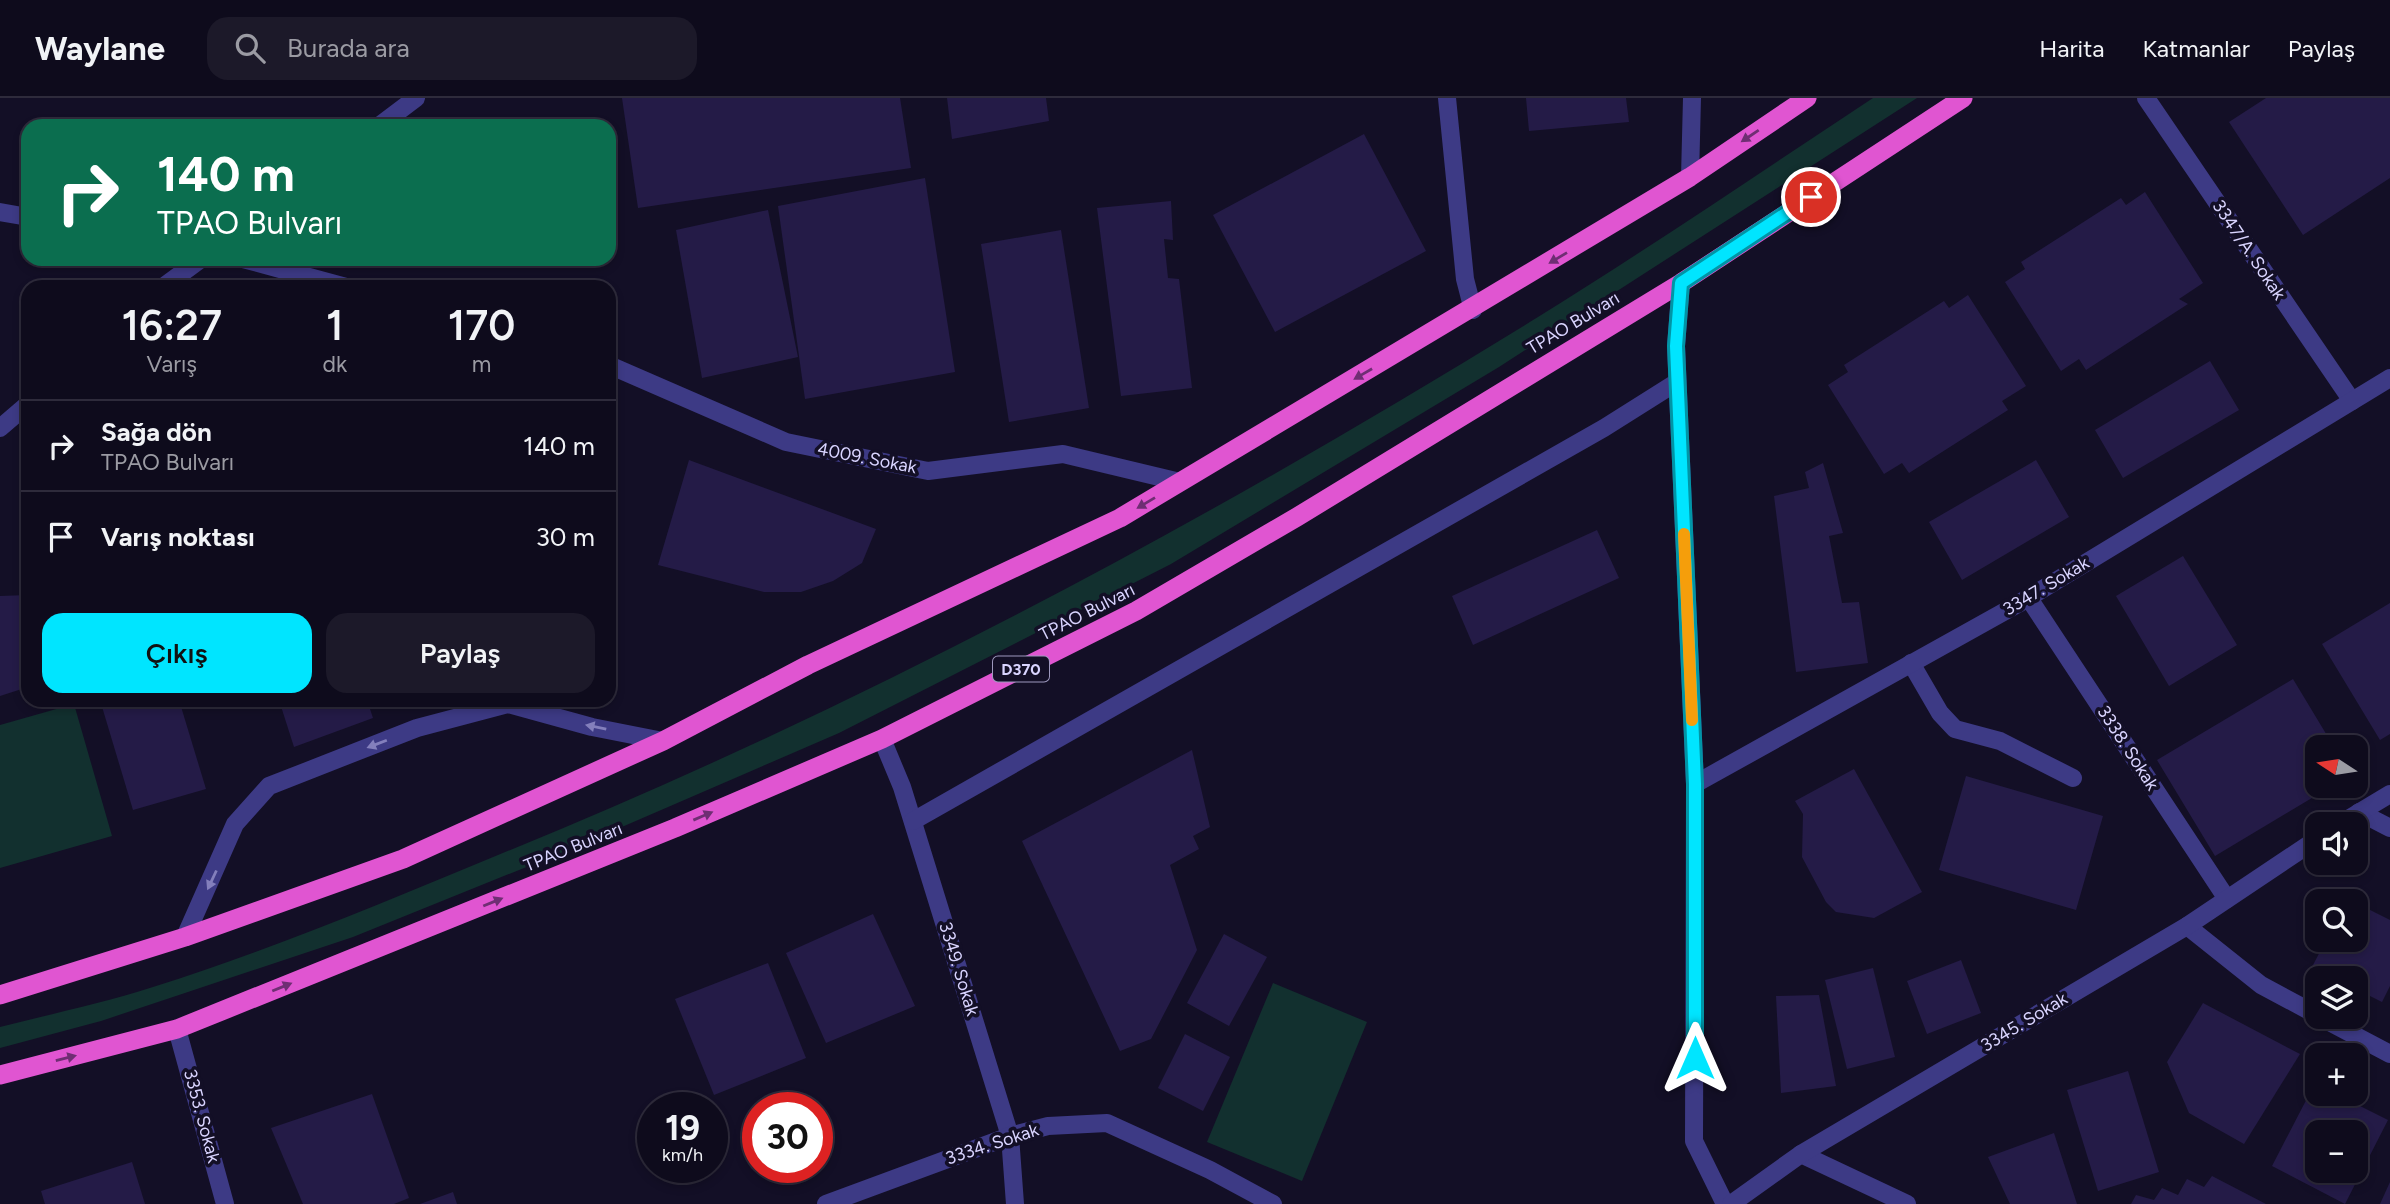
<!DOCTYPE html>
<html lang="tr">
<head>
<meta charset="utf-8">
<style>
  :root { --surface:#0e0b1c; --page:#1c1929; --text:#f1f3f6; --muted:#9b9ba3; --line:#2e2b3b; --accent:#00e5ff }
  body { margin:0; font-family:Figtree,sans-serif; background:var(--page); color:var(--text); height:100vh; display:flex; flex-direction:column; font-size:26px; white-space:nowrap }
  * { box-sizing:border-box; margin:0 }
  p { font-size:23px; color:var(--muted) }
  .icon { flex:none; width:38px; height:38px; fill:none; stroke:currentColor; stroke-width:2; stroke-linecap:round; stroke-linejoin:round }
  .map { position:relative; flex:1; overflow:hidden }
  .drawer { position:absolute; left:21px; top:182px; width:595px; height:427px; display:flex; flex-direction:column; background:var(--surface); border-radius:21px; box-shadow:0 4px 10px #0003,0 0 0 2px var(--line) }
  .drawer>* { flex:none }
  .hud { position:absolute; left:21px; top:21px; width:595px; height:147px; border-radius:21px; box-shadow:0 4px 10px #0003,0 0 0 2px var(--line); background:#0b6e4f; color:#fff; overflow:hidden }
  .needle { width:46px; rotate:282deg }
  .controls { position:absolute; left:2305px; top:637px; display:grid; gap:14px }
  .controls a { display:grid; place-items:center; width:63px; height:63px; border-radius:14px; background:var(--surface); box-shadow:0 4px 10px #0003,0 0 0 2px var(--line); font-size:35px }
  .speed { position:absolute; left:637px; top:994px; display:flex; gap:14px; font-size:35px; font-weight:700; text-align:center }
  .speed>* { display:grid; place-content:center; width:91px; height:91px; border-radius:50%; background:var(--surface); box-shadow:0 4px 10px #0003,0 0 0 2px var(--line); line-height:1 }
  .speed small { font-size:18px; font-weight:400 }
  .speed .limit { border:10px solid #d22; background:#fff; color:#111 }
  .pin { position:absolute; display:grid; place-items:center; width:60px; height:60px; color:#fff; margin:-30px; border:4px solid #fff; border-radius:50%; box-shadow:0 2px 7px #0007 }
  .me { position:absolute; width:77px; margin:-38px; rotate:0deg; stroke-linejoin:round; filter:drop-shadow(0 0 5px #0008) }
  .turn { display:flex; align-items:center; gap:24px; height:147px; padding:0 21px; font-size:32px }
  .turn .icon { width:91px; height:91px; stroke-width:2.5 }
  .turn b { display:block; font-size:49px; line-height:60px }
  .eta { display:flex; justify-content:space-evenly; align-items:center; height:119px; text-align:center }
  .eta b { font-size:42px; font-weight:600; line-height:49px }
  .primary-button { display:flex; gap:14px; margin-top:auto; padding:14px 21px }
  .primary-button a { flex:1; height:80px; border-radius:21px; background:var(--accent); color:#111; font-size:28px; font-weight:600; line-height:80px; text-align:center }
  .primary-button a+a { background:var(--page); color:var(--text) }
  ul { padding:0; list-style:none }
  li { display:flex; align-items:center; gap:21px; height:91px; padding:0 21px; border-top:2px solid var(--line) }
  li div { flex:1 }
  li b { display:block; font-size:26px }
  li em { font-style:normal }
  header { display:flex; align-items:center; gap:42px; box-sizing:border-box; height:98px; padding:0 35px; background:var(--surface); border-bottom:2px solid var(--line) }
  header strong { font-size:33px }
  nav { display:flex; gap:38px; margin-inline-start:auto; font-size:24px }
  .search { width:490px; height:63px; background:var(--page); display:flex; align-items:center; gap:18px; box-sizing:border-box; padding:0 24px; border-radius:21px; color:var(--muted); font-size:26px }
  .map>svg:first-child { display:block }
</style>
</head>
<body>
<header>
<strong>Waylane</strong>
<div class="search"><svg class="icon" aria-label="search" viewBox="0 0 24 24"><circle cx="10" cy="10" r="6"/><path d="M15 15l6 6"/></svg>Burada ara</div>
<nav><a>Harita</a><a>Katmanlar</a><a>Paylaş</a></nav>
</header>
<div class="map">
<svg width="2390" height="1106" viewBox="0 0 2390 1106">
  <rect width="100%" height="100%" fill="#130f26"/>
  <!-- green -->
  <g fill="#12302f">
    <path d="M1873,0H1917L1499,269L1171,466L839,635L571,751L353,839L101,923L0,950V929C51,916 103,905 153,889C270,852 385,804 498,757C860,610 1205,425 1538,219C1651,149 1762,73 1873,0Z"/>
    <path d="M74,606L112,738L0,770V627Z"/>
    <path d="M1273,885L1367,924L1302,1083L1207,1044Z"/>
  </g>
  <!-- building -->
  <g fill="#241b47" fill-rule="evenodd">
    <path d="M622,0H900L911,70L638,110Z"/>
    <path d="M947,0H1046L1049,23L952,41Z"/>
    <path d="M1526,0H1626L1629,24L1529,33Z"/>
    <path d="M2266,0H2390V80L2303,137L2229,24Z"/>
    <path d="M1364,36L1426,153L1275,234L1213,117Z"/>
    <path d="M925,80L955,274L805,301L778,108Z"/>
    <path d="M2145,94L2203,185L2179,201L2188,206L2086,272L2079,261L2061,273L2005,184L2025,171L2021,164L2121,100L2126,107Z"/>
    <path d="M1171,103L1173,142L1164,141L1168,180L1179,181L1192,290L1121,298L1097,110Z"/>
    <path d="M768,112L798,259L702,280L676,132Z"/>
    <path d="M1061,132L1089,310L1009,324L981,146Z"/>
    <path d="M1968,197L2026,288L2002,303L2008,312L1909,375L1902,365L1884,376L1828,287L1848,274L1844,267L1944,203L1949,210Z"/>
    <path d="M2210,263L2239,312L2123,380L2095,332Z"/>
    <path d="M689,362L876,431L862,465L833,483L801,494H764L658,467Z"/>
    <path d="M2036,362L2069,419L1962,482L1929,424Z"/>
    <path d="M1823,365L1843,435L1829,438L1842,505L1859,504L1868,565L1796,574L1774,398L1809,390L1805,374Z"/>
    <path d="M1597,432L1619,480L1473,547L1452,498Z"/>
    <path d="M2183,458L2237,547L2169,588L2116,498Z"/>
    <path d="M28,497V589L0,598V498Z"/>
    <path d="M2390,505V636L2380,642L2322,546Z"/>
    <path d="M2293,581L2334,649H2317V688H2332L2215,758L2157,662Z"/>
    <path d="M100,602H179L206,691L133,712Z"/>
    <path d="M279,602H367L373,620L294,649Z"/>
    <path d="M1192,652L1210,729L1193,738L1199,751L1170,767L1197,852L1151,941L1120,953L1022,743Z"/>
    <path d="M1854,671L1922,794L1874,820L1836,814L1826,804L1802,759L1803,716L1795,703Z"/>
    <path d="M1966,678L2103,718L2076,812L1939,772Z"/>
    <path d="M2356,805L2390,822V888L2382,904L2356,891V880H2334L2312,869L2326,842H2356Z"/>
    <path d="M873,816L915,908L826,945L786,855Z"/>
    <path d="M1224,836L1267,859L1229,928L1187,905Z"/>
    <path d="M1961,862L1981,915L1927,936L1907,883Z"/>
    <path d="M768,865L806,960L714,997L675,901Z"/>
    <path d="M1873,870L1895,959L1847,971L1825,882Z"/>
    <path d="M1819,897L1836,988L1781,995L1776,898Z"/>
    <path d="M2203,905L2300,956L2244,1046L2189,1015L2167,964Z"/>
    <path d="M1185,936L1230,959L1203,1013L1158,990Z"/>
    <path d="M2128,973L2159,1074L2098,1093L2067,992Z"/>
    <path d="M2315,985L2317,996H2336L2388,1022L2345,1106L2272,1068ZM2317,1034H2356V1073H2317Z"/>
    <path d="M372,996L409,1100L394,1106H303L271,1030Z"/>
    <path d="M2054,1035L2077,1106H2010L1988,1059Z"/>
    <path d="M132,1064L145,1106H45L41,1093Z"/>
    <path d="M2212,1078L2266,1106H2131L2136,1097L2154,1102L2162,1090L2178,1097L2187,1081L2204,1089Z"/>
    <path d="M2390,1084V1106H2380Z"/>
    <path d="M453,1094L457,1106H420Z"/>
  </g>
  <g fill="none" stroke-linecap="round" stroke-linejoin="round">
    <!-- service -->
    <g stroke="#3d3a85" stroke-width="18">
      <path d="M1911,565L1940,615L1955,631L2000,643L2073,680"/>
      <path d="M185,839L235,726L269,688L417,630L508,606L592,629L663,643"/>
    </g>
    <!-- minor -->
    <g stroke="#3d3a85" stroke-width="18">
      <path d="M1447,0L1465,181L1473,212"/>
      <path d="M2146,0L2352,303"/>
      <path d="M379,28L416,0"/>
      <path d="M1690,79L1692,0"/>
      <path d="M0,114L28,119"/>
      <path d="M243,161L346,189"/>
      <path d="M1681,185L1676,248L1695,686L1694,1043L1725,1106"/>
      <path d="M163,189L201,161"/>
      <path d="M609,267L786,344L928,373L1063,356L1180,384"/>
      <path d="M0,330L28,306"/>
      <path d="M2028,499L2227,801"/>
      <path d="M882,641L902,689L1010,1038L1015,1106"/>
      <path d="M1695,686L2018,506L2390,280"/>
      <path d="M2359,714L2390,730"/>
      <path d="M913,723L1604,330L1677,284"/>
      <path d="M2340,726L2390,696"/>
      <path d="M2187,828L2261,887L2317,917"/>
      <path d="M2320,919L2390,956"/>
      <path d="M177,931L225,1106"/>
      <path d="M1801,1056L1907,1106"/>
      <path d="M826,1106L1010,1038L1048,1028L1107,1025L1210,1072L1273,1106"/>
      <path d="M1731,1106L1801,1056L2187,828L2317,741"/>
    </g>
    <!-- trunk -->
    <g stroke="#e055d1" stroke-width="19">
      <path d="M0,897L185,839L403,761L663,643L808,567L1120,420L1690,79L1807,0"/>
      <path d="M0,977L177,931L675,730L882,641L1136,513L1297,419L1681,185L1963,0"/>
    </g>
  </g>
  <!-- one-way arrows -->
  <defs><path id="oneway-solid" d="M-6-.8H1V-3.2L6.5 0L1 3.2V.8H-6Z" transform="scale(1.75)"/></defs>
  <g fill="#6f2e73">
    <use href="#oneway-solid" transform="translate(1750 38) rotate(146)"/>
    <use href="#oneway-solid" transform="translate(1558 160) rotate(149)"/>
    <use href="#oneway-solid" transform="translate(1363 276) rotate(150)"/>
    <use href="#oneway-solid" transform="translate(1146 405) rotate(149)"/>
    <use href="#oneway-solid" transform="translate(703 718) rotate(-23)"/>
    <use href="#oneway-solid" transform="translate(493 804) rotate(-22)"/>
    <use href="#oneway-solid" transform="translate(282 889) rotate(-22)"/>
    <use href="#oneway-solid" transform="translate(66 960) rotate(-14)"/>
  </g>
  <g fill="#837fbc">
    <use href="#oneway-solid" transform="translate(596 629) rotate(-168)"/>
    <use href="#oneway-solid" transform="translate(377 646) rotate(159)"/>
    <use href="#oneway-solid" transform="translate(212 782) rotate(115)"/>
  </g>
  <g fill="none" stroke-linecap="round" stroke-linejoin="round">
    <!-- route casing -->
    <g stroke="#0095a6" stroke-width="18">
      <path id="route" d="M1695,960V686L1676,248L1681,185L1811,99"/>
    </g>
    <!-- route -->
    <use href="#route" stroke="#00e5ff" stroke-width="12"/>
    <!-- slow -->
    <path stroke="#f59e0b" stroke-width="12" d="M1684,436L1692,622"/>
  </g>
  <g text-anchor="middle" stroke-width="7" stroke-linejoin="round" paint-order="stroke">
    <!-- shield labels -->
    <rect fill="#130f26" stroke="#9e99be" stroke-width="2" x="993" y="558.5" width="56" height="25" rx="5"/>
    <g font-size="16" font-weight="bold" fill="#d9d4ff">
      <text x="1021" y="577">D370</text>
    </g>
    <!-- street labels -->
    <g font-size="18" fill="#d9d4ff" stroke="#130f26">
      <text transform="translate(2249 152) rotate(56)" y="6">3347/A. Sokak</text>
      <text transform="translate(1573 225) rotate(-31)" y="6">TPAO Bulvarı</text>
      <text transform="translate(867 360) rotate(11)" y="6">4009. Sokak</text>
      <text transform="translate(2046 488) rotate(-31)" y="6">3347. Sokak</text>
      <text transform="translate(1087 514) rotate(-27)" y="6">TPAO Bulvarı</text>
      <text transform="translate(2128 650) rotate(57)" y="6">3338. Sokak</text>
      <text transform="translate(573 749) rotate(-22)" y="6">TPAO Bulvarı</text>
      <text transform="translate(959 871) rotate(73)" y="6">3349. Sokak</text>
      <text transform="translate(2024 924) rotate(-31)" y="6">3345. Sokak</text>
      <text transform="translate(202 1018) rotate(75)" y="6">3353. Sokak</text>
      <text transform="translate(992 1046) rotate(-18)" y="6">3334. Sokak</text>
    </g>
  </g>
</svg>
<div class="controls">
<a><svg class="needle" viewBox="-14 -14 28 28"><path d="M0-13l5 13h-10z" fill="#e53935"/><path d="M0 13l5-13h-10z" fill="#9b9ba3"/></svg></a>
<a><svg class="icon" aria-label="sound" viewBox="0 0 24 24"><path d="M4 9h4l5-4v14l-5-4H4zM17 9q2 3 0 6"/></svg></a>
<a><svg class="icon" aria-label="search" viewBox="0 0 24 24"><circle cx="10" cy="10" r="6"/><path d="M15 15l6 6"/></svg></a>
<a><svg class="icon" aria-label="layers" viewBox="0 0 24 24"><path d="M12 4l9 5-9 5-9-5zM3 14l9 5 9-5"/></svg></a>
<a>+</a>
<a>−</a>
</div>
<div class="speed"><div>19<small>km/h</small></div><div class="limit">30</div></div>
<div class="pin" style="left:1811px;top:99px;background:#d93025"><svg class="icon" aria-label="arrive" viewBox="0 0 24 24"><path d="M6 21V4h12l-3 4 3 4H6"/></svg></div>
<svg class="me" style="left:1695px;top:960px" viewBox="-20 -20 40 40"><path d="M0-17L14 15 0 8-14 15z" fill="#00e5ff" stroke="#fff" stroke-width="4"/></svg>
<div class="hud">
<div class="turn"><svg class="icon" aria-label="right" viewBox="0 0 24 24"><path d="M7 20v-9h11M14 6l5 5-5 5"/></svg><div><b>140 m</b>TPAO Bulvarı</div></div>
</div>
<section class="drawer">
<div class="eta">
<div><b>16:27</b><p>Varış</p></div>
<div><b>1</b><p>dk</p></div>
<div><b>170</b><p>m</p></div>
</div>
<ul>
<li><svg class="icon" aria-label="right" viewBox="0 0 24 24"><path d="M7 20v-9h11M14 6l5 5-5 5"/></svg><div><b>Sağa dön</b><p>TPAO Bulvarı</p></div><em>140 m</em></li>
<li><svg class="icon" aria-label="arrive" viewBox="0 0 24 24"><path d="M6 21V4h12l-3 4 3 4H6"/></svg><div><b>Varış noktası</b></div><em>30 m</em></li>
</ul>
<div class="primary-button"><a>Çıkış</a><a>Paylaş</a></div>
</section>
</div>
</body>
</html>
